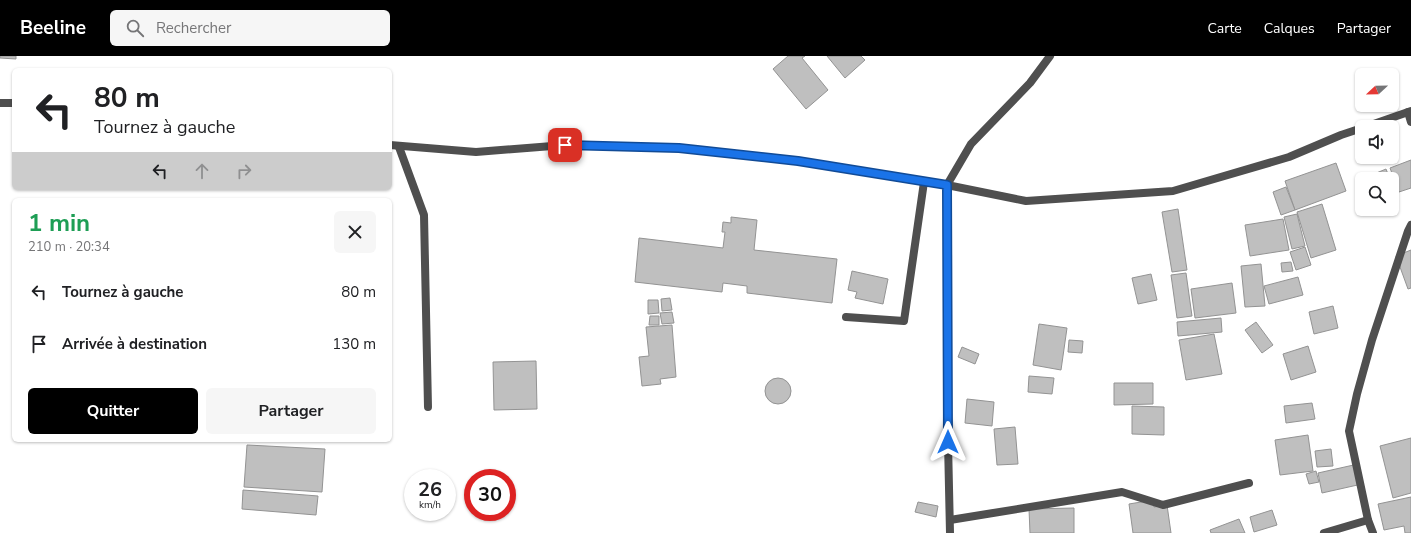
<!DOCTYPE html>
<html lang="fr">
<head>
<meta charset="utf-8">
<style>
  :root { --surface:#fff; --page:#f6f6f6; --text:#202124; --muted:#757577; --accent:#000 }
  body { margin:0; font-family:"Nunito Sans",sans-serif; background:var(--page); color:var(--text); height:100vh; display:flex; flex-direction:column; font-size:15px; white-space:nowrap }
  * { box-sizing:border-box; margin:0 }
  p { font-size:13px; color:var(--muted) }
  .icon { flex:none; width:22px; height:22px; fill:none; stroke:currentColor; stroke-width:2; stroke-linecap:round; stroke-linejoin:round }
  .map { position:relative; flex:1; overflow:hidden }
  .sheet { position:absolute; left:12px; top:142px; width:380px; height:244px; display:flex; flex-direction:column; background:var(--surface); border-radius:6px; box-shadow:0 1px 3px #0004 }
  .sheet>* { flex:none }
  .guide { position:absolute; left:12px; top:12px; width:380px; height:122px; border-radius:6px; box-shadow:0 1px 3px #0004; background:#fff; color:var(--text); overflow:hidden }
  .needle { width:26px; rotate:248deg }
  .buttons { position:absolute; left:1355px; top:12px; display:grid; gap:8px }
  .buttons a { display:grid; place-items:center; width:44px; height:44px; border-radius:6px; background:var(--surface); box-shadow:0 1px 3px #0004; font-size:20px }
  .speed { position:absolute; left:404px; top:413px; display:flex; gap:8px; font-size:20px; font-weight:700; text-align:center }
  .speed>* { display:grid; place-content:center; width:52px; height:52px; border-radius:50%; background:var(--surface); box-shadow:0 1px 3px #0004; line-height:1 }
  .speed small { font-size:10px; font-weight:400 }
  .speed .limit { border:6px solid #d22; background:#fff; color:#111 }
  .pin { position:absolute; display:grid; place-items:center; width:34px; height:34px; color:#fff; margin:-17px; border-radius:8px; box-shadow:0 2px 6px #0006 }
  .me { position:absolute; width:44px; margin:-22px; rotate:0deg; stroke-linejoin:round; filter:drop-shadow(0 0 3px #0008) }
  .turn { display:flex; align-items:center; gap:14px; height:84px; padding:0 16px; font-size:18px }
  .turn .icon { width:52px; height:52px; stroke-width:2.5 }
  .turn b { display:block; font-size:28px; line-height:34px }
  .lanes { display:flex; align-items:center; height:38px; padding:0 16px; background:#0003; justify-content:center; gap:20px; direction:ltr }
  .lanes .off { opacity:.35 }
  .round { display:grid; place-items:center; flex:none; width:42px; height:42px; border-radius:6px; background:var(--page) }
  .head { display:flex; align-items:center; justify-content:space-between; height:68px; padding:0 16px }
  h1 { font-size:24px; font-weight:700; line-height:30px; color:#1e9e55 }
  .cta { display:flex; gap:8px; margin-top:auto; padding:8px 16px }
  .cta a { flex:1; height:46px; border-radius:6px; background:var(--accent); color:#fff; font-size:16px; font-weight:700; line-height:46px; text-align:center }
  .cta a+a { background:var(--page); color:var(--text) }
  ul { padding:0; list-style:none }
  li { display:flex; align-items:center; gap:12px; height:52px; padding:0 16px }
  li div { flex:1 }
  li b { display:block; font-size:15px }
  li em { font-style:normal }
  header { display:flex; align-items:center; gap:24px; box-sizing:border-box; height:56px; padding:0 20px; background:var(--accent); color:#fff }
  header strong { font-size:19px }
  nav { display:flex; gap:22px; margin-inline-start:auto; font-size:14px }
  .search { width:280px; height:36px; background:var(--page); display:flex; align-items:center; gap:10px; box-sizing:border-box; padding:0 14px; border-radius:6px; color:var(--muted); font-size:15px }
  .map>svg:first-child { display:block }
</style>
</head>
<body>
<header>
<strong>Beeline</strong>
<div class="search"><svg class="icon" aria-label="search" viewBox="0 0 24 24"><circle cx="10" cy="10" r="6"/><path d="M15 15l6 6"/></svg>Rechercher</div>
<nav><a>Carte</a><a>Calques</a><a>Partager</a></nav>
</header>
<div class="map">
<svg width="1411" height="477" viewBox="0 0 1411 477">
  <rect width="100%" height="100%" fill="#fff"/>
  <!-- building -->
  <g fill="#bfbfbf" stroke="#939393">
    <path d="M0,0H16V3L0,2Z"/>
    <path d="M788,0H805L802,2L828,34L806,53L773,13Z"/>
    <path d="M827,0H861L865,4L845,22Z"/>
    <path d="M1411,104V132L1399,136L1390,112Z"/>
    <path d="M1336,107L1346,135L1295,154L1285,125Z"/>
    <path d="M1386,113L1390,123H1362Z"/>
    <path d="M1286,131L1295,154L1281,159L1273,136Z"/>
    <path d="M1322,148L1336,194L1311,202L1297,156Z"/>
    <path d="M1178,153L1187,214L1172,216L1162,156Z"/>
    <path d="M1297,158L1305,190L1292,193L1284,161Z"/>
    <path d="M731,161L757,164L754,194L837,203L832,247L747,237V230L723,227L722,236L635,226L639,182L723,192L725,176H722L723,166L731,167Z"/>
    <path d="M1283,163L1289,194L1250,200L1245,169Z"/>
    <path d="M1305,191L1311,209L1296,214L1290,196Z"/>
    <path d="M1411,194V232L1408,233L1396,200Z"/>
    <path d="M1291,206L1293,215L1282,216L1281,207Z"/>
    <path d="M1261,208L1265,250L1245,251L1241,210Z"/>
    <path d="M852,215L888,223L883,248L855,242L857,236L848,234Z"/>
    <path d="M1186,217L1192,260L1177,262L1171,219Z"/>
    <path d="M1151,218L1157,244L1138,248L1132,222Z"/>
    <path d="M1298,221L1303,239L1269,248L1264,230Z"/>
    <path d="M1232,227L1236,257L1195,262L1191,233Z"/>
    <path d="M670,242L672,254L662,255L661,243Z"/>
    <path d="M648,244H658L659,257L648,258Z"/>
    <path d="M1333,250L1338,272L1314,278L1309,256Z"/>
    <path d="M672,256L674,267L662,268L660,257Z"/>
    <path d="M650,260H659V269H649Z"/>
    <path d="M1221,262L1222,276L1178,280L1177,266Z"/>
    <path d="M1256,266L1273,289L1262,297L1245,274Z"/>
    <path d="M1039,268L1067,272L1061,314L1033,309Z"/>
    <path d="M672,269L676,321L660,323L661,328L642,330L639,301L649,300L646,271Z"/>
    <path d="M1214,278L1222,318L1186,324L1179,284Z"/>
    <path d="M1069,284L1083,285L1082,297L1068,296Z"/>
    <path d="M1308,290L1316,316L1291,324L1283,298Z"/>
    <path d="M962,291L979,298L975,308L958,301Z"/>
    <path d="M536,305L537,353L494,354L493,306Z"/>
    <path d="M1029,320L1054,322L1052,338L1028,336Z"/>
    <circle cx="778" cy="335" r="13"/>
    <path d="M1114,327H1153V348L1114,349Z"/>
    <path d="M967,343L994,346L992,370L965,367Z"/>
    <path d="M1312,347L1315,363L1286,367L1284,350Z"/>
    <path d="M1132,350L1164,351V379L1132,378Z"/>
    <path d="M1015,371L1018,408L997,409L994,373Z"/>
    <path d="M1308,379L1313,415L1280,419L1275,384Z"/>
    <path d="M1411,382V437L1393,442L1380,390Z"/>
    <path d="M247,389L325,393L322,436L244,431Z"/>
    <path d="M1331,393L1333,410L1317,411L1315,395Z"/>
    <path d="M1358,408L1362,428L1322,437L1318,417Z"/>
    <path d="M1316,415L1319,426L1309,428L1306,418Z"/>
    <path d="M243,434L318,440L316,459L242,453Z"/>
    <path d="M1411,441V477H1405L1404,470L1384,474L1378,448Z"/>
    <path d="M1153,444L1154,451L1167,449L1171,477H1133L1129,448Z"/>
    <path d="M918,446L938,450L936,461L915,456Z"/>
    <path d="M1074,452V477H1030L1029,453Z"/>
    <path d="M1272,454L1277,469L1254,476L1250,461Z"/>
    <path d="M1239,463L1245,477H1211L1210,474Z"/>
  </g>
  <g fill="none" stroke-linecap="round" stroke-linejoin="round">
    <!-- street -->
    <g stroke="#4f4f4f" stroke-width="8">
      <path d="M0,47H14"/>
      <path d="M1408,56L1411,66"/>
      <path d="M1365,71L1411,55"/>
      <path d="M390,89L476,96L565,89L679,92L798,105L947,129L1026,145L1173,135L1289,101L1341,79L1362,72"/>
      <path d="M399,91L424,159L428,351"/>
      <path d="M846,261L904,265L924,126"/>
      <path d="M950,464L1122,436L1163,449L1249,427"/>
      <path d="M950,477L948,386L947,129L971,88L1030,27L1050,0"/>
      <path d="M1324,477L1368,464"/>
      <path d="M1373,477L1368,464L1349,375L1357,338L1372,284L1408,175L1411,169"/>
    </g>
  </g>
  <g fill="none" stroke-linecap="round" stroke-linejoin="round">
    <!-- route casing -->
    <g stroke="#114b97" stroke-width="10">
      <path id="route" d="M565,89L679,92L798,105L947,129L948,386"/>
    </g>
    <!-- route -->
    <use href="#route" stroke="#1a73e8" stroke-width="7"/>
  </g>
</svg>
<div class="buttons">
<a><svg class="needle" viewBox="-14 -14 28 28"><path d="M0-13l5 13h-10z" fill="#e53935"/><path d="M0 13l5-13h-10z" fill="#757577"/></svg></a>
<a><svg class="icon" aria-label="sound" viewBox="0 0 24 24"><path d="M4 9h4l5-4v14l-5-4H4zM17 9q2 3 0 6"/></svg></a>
<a><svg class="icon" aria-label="search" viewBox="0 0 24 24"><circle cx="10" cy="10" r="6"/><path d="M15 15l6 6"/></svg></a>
</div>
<div class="speed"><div>26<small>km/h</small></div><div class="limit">30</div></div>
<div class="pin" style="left:565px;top:89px;background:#d93025"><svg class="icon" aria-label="arrive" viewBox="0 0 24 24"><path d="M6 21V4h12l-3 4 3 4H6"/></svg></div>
<svg class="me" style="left:948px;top:386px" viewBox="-20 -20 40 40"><path d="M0-17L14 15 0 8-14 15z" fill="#1a73e8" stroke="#fff" stroke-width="4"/></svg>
<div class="guide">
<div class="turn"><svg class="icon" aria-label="left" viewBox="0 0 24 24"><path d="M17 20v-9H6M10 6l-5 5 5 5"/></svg><div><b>80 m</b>Tournez à gauche</div></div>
<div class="lanes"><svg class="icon" aria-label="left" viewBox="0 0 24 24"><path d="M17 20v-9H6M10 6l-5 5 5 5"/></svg><svg class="icon off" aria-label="ahead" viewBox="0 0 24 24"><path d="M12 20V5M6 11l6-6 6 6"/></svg><svg class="icon off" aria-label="right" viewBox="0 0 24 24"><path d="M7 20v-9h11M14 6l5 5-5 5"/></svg></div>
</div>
<section class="sheet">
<div class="head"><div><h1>1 min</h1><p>210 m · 20:34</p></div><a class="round"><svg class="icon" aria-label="close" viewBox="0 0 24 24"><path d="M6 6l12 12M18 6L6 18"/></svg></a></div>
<ul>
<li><svg class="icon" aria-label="left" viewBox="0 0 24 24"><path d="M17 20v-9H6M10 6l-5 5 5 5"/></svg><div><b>Tournez à gauche</b></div><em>80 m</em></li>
<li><svg class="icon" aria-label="arrive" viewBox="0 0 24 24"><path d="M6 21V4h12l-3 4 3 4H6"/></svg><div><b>Arrivée à destination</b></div><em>130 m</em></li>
</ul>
<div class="cta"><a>Quitter</a><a>Partager</a></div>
</section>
</div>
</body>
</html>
